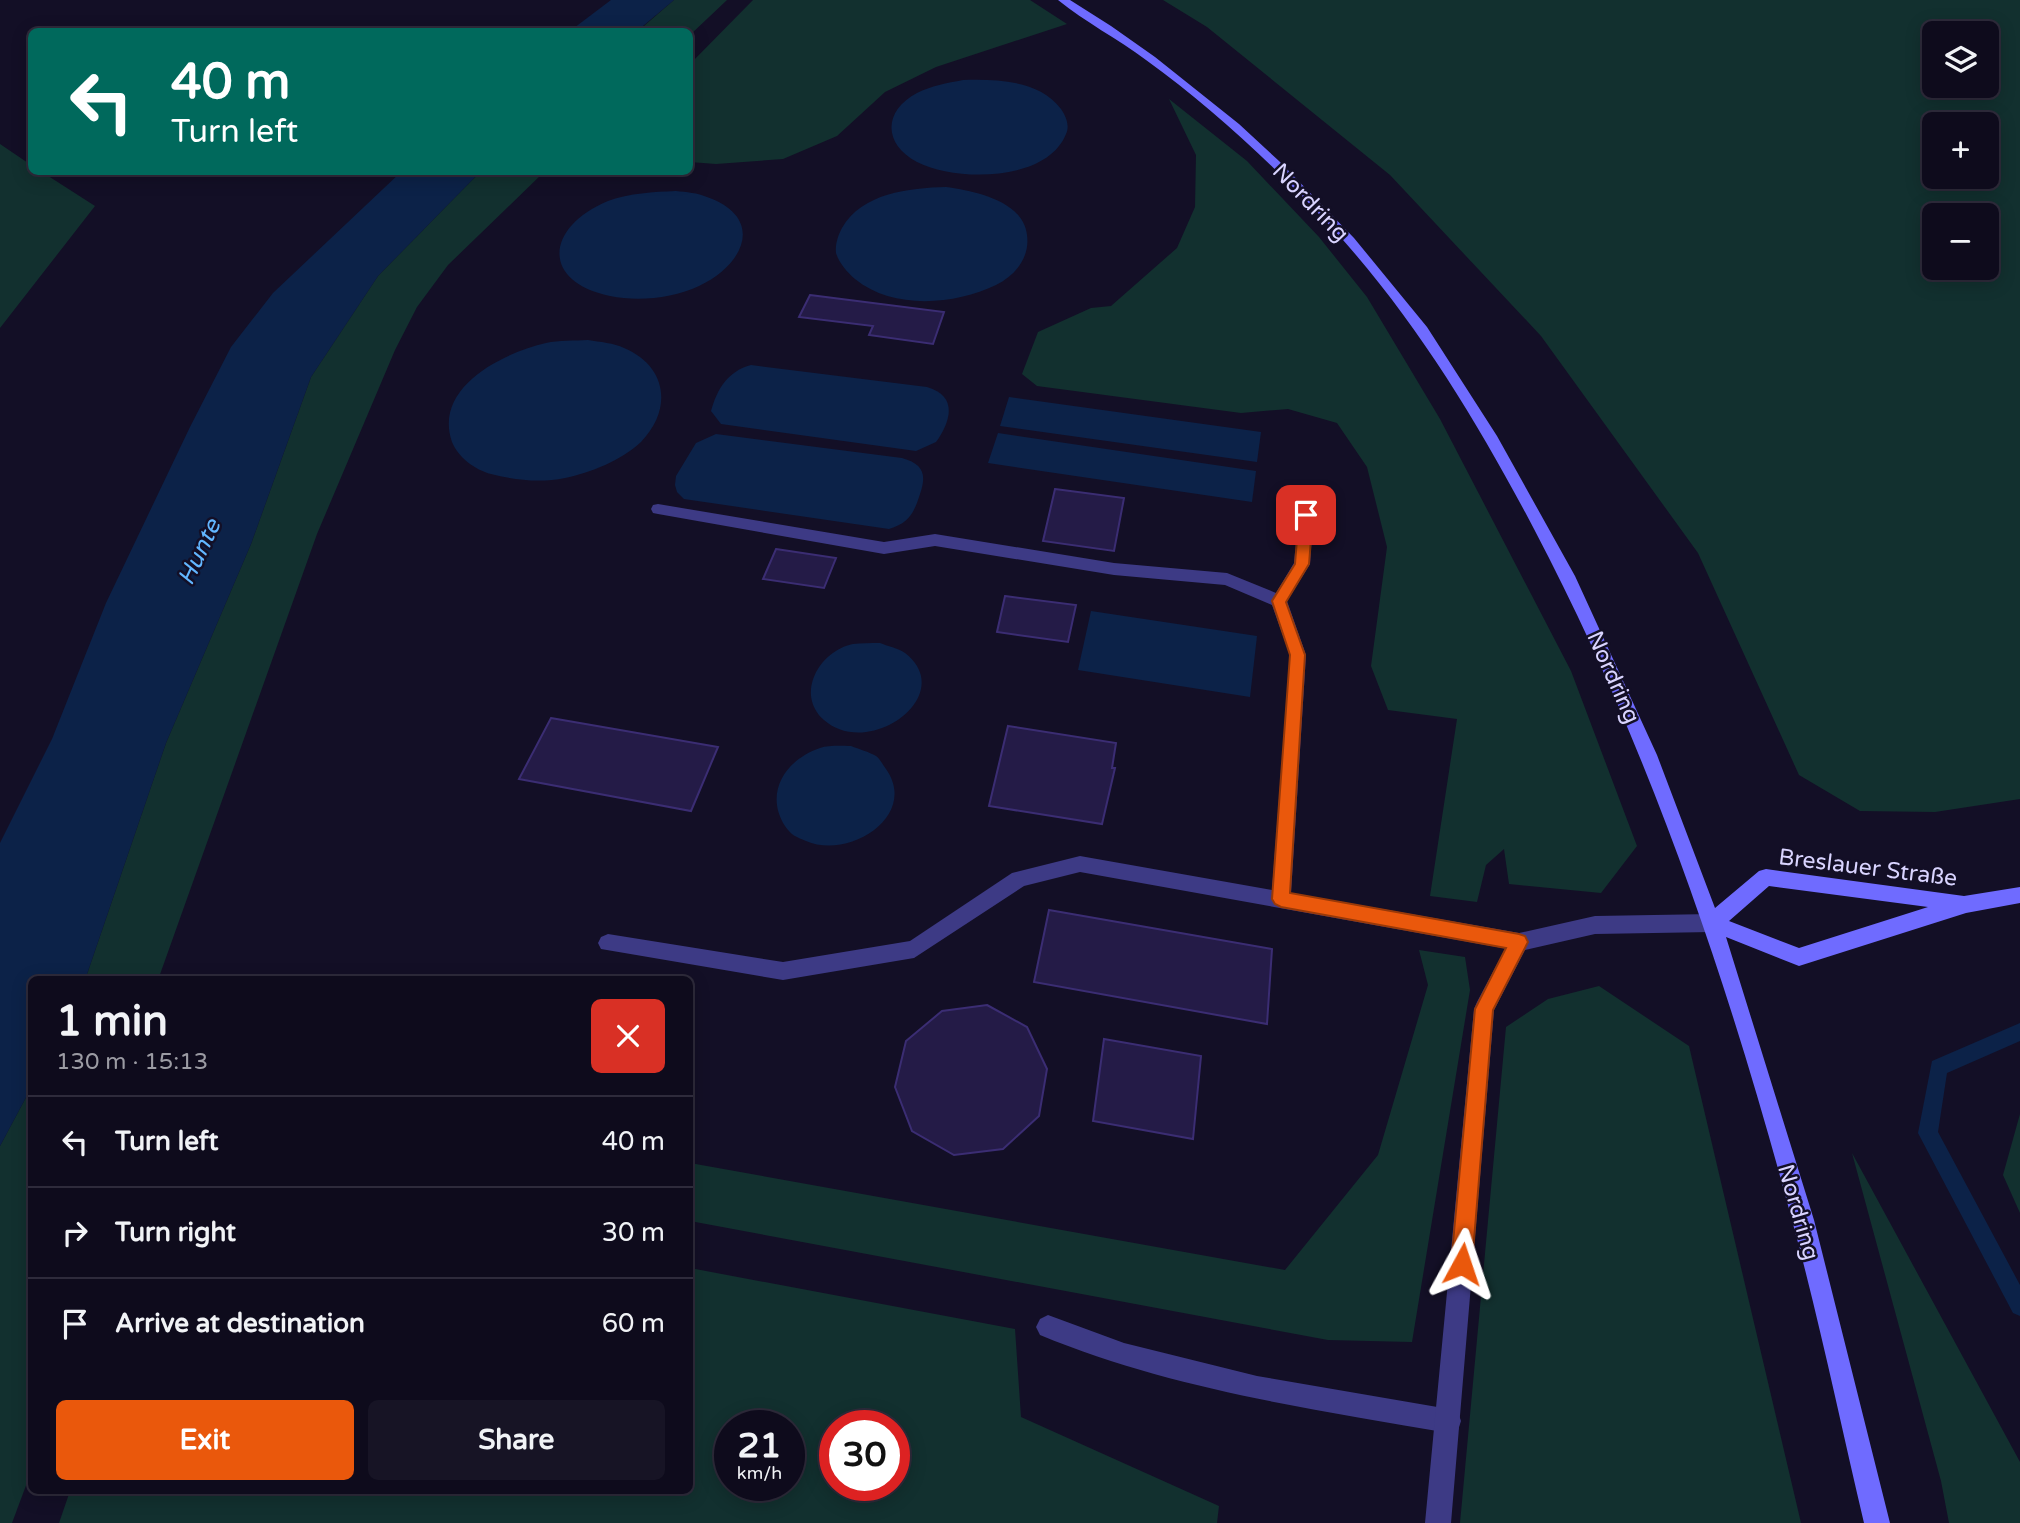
<!DOCTYPE html>
<html lang="en">
<head>
<meta charset="utf-8">
<style>
  :root { --surface:#0e0b1c; --page:#171425; --text:#f1f3f6; --muted:#9b9ba3; --line:#2e2b3b; --accent:#ea580c }
  body { margin:0; font-family:"Varela Round",sans-serif; background:var(--page); color:var(--text); height:100vh; display:flex; flex-direction:column; font-size:26px; white-space:nowrap }
  * { box-sizing:border-box; margin:0 }
  p { font-size:23px; color:var(--muted) }
  .icon { flex:none; width:38px; height:38px; fill:none; stroke:currentColor; stroke-width:2; stroke-linecap:round; stroke-linejoin:round }
  .map { position:relative; flex:1; overflow:hidden }
  .side { position:absolute; left:28px; top:976px; width:665px; height:518px; display:flex; flex-direction:column; background:var(--surface); border-radius:10px; box-shadow:0 4px 18px #0003,0 0 0 2px var(--line) }
  .side>* { flex:none }
  .top-card { position:absolute; left:28px; top:28px; width:665px; height:147px; border-radius:10px; box-shadow:0 4px 18px #0003,0 0 0 2px var(--line); background:#00695c; color:#fff; overflow:hidden }
  .buttons { position:absolute; left:1922px; top:21px; display:grid; gap:14px }
  .buttons a { display:grid; place-items:center; width:77px; height:77px; border-radius:10px; background:var(--surface); box-shadow:0 4px 18px #0003,0 0 0 2px var(--line); font-size:35px }
  .speed { position:absolute; left:714px; top:1410px; display:flex; gap:14px; font-size:35px; font-weight:700; text-align:center }
  .speed>* { display:grid; place-content:center; width:91px; height:91px; border-radius:50%; background:var(--surface); box-shadow:0 4px 18px #0003,0 0 0 2px var(--line); line-height:1 }
  .speed small { font-size:18px; font-weight:400 }
  .speed .limit { border:10px solid #d22; background:#fff; color:#111 }
  .pin { position:absolute; display:grid; place-items:center; width:60px; height:60px; color:#fff; margin:-30px; border-radius:14px; box-shadow:0 4px 10px #0006 }
  .me { position:absolute; width:77px; margin:-38px; rotate:5deg; stroke-linejoin:round; filter:drop-shadow(0 0 5px #0008) }
  .turn { display:flex; align-items:center; gap:24px; height:147px; padding:0 28px; font-size:32px }
  .turn .icon { width:91px; height:91px; stroke-width:2.5 }
  .turn b { display:block; font-size:49px; line-height:60px }
  .round { display:grid; place-items:center; flex:none; width:74px; height:74px; border-radius:10px; background:var(--page) }
  .head { display:flex; align-items:center; justify-content:space-between; height:119px; padding:0 28px }
  h1 { font-size:42px; font-weight:700; line-height:52px }
  .cta { display:flex; gap:14px; margin-top:auto; padding:14px 28px }
  .cta a { flex:1; height:80px; border-radius:10px; background:var(--accent); color:#fff; font-size:28px; font-weight:700; line-height:80px; text-align:center }
  .cta a+a { background:var(--page); color:var(--text) }
  ul { padding:0; list-style:none }
  li { display:flex; align-items:center; gap:21px; height:91px; padding:0 28px; border-top:2px solid var(--line) }
  li div { flex:1 }
  li b { display:block; font-size:26px }
  li em { font-style:normal }
  .map>svg:first-child { display:block }
</style>
</head>
<body>
<div class="map">
<svg width="2020" height="1523" viewBox="0 0 2020 1523">
  <rect width="100%" height="100%" fill="#130f26"/>
  <!-- green -->
  <g fill="#12302f" fill-rule="evenodd">
    <path d="M674,0H727L690,35V32H637Z"/>
    <path d="M753,0H1030L1067,24L936,67L885,92L837,136L783,159L716,164L690,162V64Z"/>
    <path d="M1163,0H2020V799L1935,812L1860,811L1799,775L1698,553L1541,336L1390,175L1207,27ZM1934,33H1986V86H1934ZM1934,124H1986V177H1934ZM1934,215H1986V268H1934Z"/>
    <path d="M1169,99L1247,161L1319,237L1367,297L1440,419L1571,671L1637,846L1601,893L1509,884L1504,849L1486,865L1477,902L1430,896L1457,719L1388,710L1371,666L1387,547L1367,467L1337,423L1288,409L1241,413L1037,386L1022,374L1038,332L1091,308L1111,306L1177,248L1195,207L1196,155Z"/>
    <path d="M0,144L31,165L32,172H42L95,206L0,328Z"/>
    <path d="M480,172H544L448,265L417,307L395,350L317,534L158,980H85L166,743L251,544L311,377L378,276Z"/>
    <path d="M1419,950L1465,957L1470,990L1412,1342L1328,1340L690,1221V1163L1285,1270L1378,1155L1428,985Z"/>
    <path d="M1599,986L1689,1046L1801,1523H1460L1506,1027L1548,999Z"/>
    <path d="M31,1088V1472L12,1523H0V1146Z"/>
    <path d="M2020,1114V1213L2003,1175Z"/>
    <path d="M1852,1153L2020,1462V1523H1949L1941,1481Z"/>
    <path d="M690,1268L1015,1329L1021,1417L1219,1506L1217,1523H59L70,1491H690ZM730,1426H789V1486H730ZM894,1426V1486H835V1426Z"/>
  </g>
  <!-- water -->
  <g fill="#0c2248">
    <path d="M611,0H674L637,31H570Z"/>
    <path d="M963,80C996,79 1040,80 1061,109C1066,116 1070,126 1066,134C1047,182 956,182 917,162C883,144 883,111 917,93C931,86 947,83 963,80Z"/>
    <path d="M401,172H480L378,276L311,377L251,544L166,743L85,980H32L31,1088L0,1146V843L52,739L106,603L190,427L231,347L273,293Z"/>
    <path d="M946,187C973,191 1023,200 1027,235C1030,257 1016,275 996,285C954,305 893,310 855,279C847,272 839,263 836,253C835,245 838,235 842,228C862,193 909,188 946,187Z"/>
    <path d="M676,191C686,192 698,193 707,197C766,218 744,265 699,286C673,298 639,302 610,296C539,281 547,226 608,201C630,193 653,192 676,191Z"/>
    <path d="M588,340C600,342 614,343 624,348C667,366 673,409 641,442C622,460 590,473 565,478C540,483 515,480 491,474C475,470 458,457 452,442C433,387 503,353 546,343C559,340 574,341 588,340Z"/>
    <path d="M751,365L927,387C958,396 951,421 936,442L916,451L721,424L711,411C717,389 728,371 751,365Z"/>
    <path d="M1009,397L1261,432L1257,462L1000,426Z"/>
    <path d="M998,433L1256,471L1252,502L988,463Z"/>
    <path d="M716,434L902,458C923,464 927,474 920,494C914,513 909,523 889,529L684,499L677,492L675,485L676,476L696,443Z"/>
    <path d="M1091,611L1257,636L1250,697L1078,670Z"/>
    <path d="M880,643C887,646 898,648 905,653C959,695 869,760 824,720C795,694 819,651 853,644C861,643 871,643 880,643Z"/>
    <path d="M851,746C859,749 869,752 876,756C880,759 883,765 886,769C919,816 849,860 806,841C796,837 791,835 785,826C764,793 785,760 820,748C829,745 842,746 851,746Z"/>
  </g>
  <g fill="none" stroke-linecap="round" stroke-linejoin="round">
    <!-- stream -->
    <path fill="#0c2248" fill-rule="evenodd" d="M2020,1023V1041L1947,1073L1938,1132L2020,1285V1316L2013,1313L1918,1133L1932,1061Z"/>
  </g>
  <!-- building -->
  <g fill="#241b47" stroke="#3b2d73" stroke-width="2">
    <path d="M810,295L944,312L933,344L869,335L873,326L799,317Z"/>
    <path d="M1055,489L1124,498L1114,551L1043,541Z"/>
    <path d="M776,549L836,558L824,588L763,579Z"/>
    <path d="M1005,596L1076,605L1068,642L997,632Z"/>
    <path d="M551,718L718,747L691,811L519,779Z"/>
    <path d="M1008,726L1116,743L1112,768H1115L1102,824L989,806Z"/>
    <path d="M1049,910L1272,949L1267,1024L1034,982Z"/>
    <path d="M987,1005L1027,1027L1047,1069L1039,1116L1003,1149L954,1155L912,1131L895,1087L906,1041L942,1011Z"/>
    <path d="M1104,1039L1201,1056L1193,1139L1093,1121Z"/>
  </g>
  <g fill="none" stroke-linecap="round" stroke-linejoin="round">
    <!-- lane -->
    <g fill="#3d3a85" fill-rule="evenodd">
      <path d="M1308,485L1315,490L1310,564L1287,601L1306,655L1291,893L1519,933L1526,936L1529,942L1526,948L1519,951L1080,872L1024,886L914,958L783,980L601,949L598,943L601,937L608,934L783,962L910,941L1012,873L1080,856L1272,890L1290,655L1272,605L1225,585L1114,575L935,546L884,554L658,514L653,513L651,509L653,505L658,504L884,542L935,534L1114,563L1227,573L1276,593L1294,563L1301,490Z"/>
      <path d="M1048,1315L1124,1343L1257,1376L1449,1409L1458,1412L1461,1421L1458,1430L1449,1433C1311,1409 1170,1389 1040,1335L1036,1327L1040,1319Z"/>
    </g>
    <!-- street -->
    <path fill="#3d3a85" fill-rule="evenodd" d="M1712,914L1719,917L1722,923L1719,929L1712,932L1595,934L1525,950L1494,1010L1451,1523H1425L1474,1009L1477,1002L1512,936L1519,933L1595,916Z"/>
    <!-- secondary -->
    <path fill="#6f6bff" fill-rule="evenodd" d="M1058,0H1070L1111,26L1155,57L1239,124L1279,161L1354,238L1427,327L1497,436L1575,576L1657,755L1715,908L1759,871L1766,869L1964,896L2020,887V903L1966,913L1799,966L1726,937L1814,1220L1890,1523H1864C1843,1434 1824,1343 1801,1254C1736,1005 1654,757 1534,529C1480,426 1420,327 1343,240C1283,174 1218,112 1146,60C1118,39 1085,22 1058,0ZM1769,886L1928,907L1799,948L1729,921Z"/>
  </g>
  <!-- route -->
  <path fill="#ea580c" stroke="#983908" stroke-width="2" d="M1306,510L1313,515L1309,564L1286,602L1305,655L1290,893L1519,934L1525,936L1528,942L1493,1010L1472,1264L1469,1271L1462,1274L1454,1271L1451,1264L1475,1009L1506,948L1281,907L1275,904L1272,899L1290,655L1272,601L1295,564L1299,515Z"/>
  <g text-anchor="middle" stroke-width="5" stroke-linejoin="round" paint-order="stroke">
    <!-- street labels -->
    <g font-size="23" fill="#d9d4ff" stroke="#130f26">
      <text transform="translate(1311 202) rotate(46)" y="8">Nordring</text>
      <text transform="translate(1614 677) rotate(66)" y="8">Nordring</text>
      <text transform="translate(1868 867) rotate(7)" y="8">Breslauer Straße</text>
      <text transform="translate(1799 1212) rotate(74)" y="8">Nordring</text>
    </g>
    <!-- water labels -->
    <g font-size="24" font-style="italic" fill="#62b6ff" stroke="#130f26">
      <text transform="translate(199 552) rotate(-65)" y="8">Hunte</text>
    </g>
  </g>
</svg>
<div class="buttons">
<a><svg class="icon" aria-label="layers" viewBox="0 0 24 24"><path d="M12 4l9 5-9 5-9-5zM3 14l9 5 9-5"/></svg></a>
<a>+</a>
<a>−</a>
</div>
<div class="speed"><div>21<small>km/h</small></div><div class="limit">30</div></div>
<div class="pin" style="left:1306px;top:515px;background:#d93025"><svg class="icon" aria-label="arrive" viewBox="0 0 24 24"><path d="M6 21V4h12l-3 4 3 4H6"/></svg></div>
<svg class="me" style="left:1462px;top:1264px" viewBox="-20 -20 40 40"><path d="M0-17L14 15 0 8-14 15z" fill="#ea580c" stroke="#fff" stroke-width="4"/></svg>
<div class="top-card">
<div class="turn"><svg class="icon" aria-label="left" viewBox="0 0 24 24"><path d="M17 20v-9H6M10 6l-5 5 5 5"/></svg><div><b>40 m</b>Turn left</div></div>
</div>
<section class="side">
<div class="head"><div><h1>1 min</h1><p>130 m · 15:13</p></div><a class="round" style="background:#d93025;color:#fff"><svg class="icon" aria-label="close" viewBox="0 0 24 24"><path d="M6 6l12 12M18 6L6 18"/></svg></a></div>
<ul>
<li><svg class="icon" aria-label="left" viewBox="0 0 24 24"><path d="M17 20v-9H6M10 6l-5 5 5 5"/></svg><div><b>Turn left</b></div><em>40 m</em></li>
<li><svg class="icon" aria-label="right" viewBox="0 0 24 24"><path d="M7 20v-9h11M14 6l5 5-5 5"/></svg><div><b>Turn right</b></div><em>30 m</em></li>
<li><svg class="icon" aria-label="arrive" viewBox="0 0 24 24"><path d="M6 21V4h12l-3 4 3 4H6"/></svg><div><b>Arrive at destination</b></div><em>60 m</em></li>
</ul>
<div class="cta"><a>Exit</a><a>Share</a></div>
</section>
</div>
</body>
</html>
